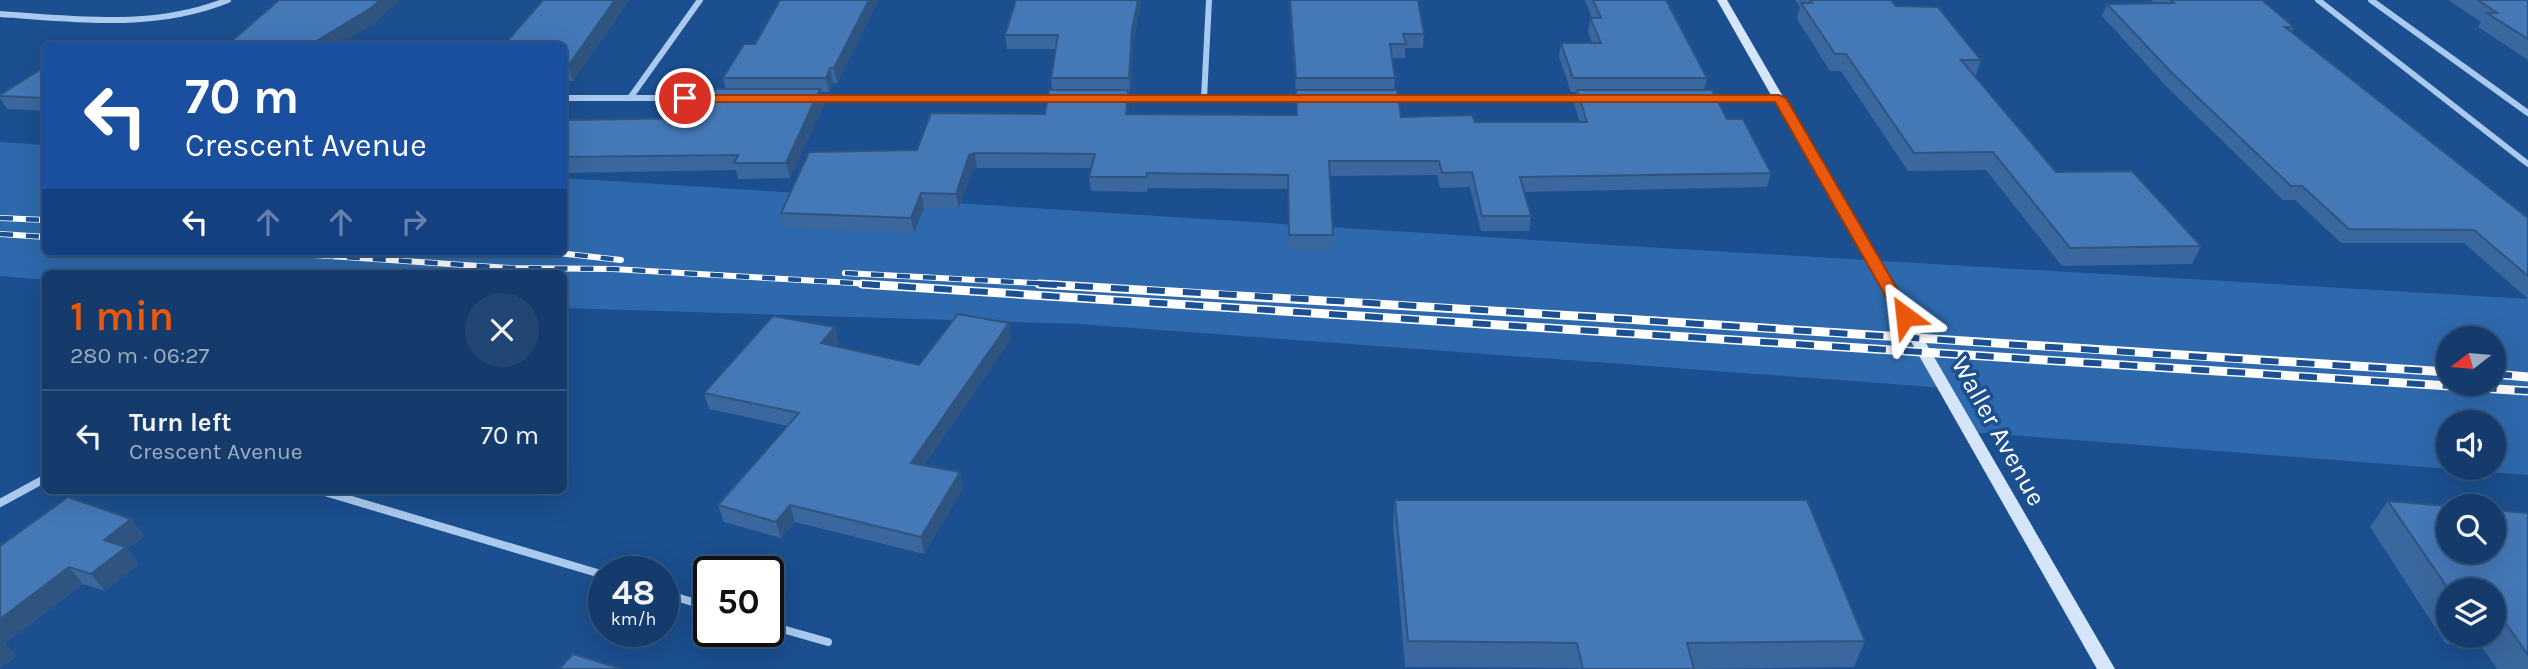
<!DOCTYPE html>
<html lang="en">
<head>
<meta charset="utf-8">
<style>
  :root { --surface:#143b6b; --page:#214673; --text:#f1f3f6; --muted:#9dadc1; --line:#33557e; --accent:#ea580c }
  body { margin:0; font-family:Karla,sans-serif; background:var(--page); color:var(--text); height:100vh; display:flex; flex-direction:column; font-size:26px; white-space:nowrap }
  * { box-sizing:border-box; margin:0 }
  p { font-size:23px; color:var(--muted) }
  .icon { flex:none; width:38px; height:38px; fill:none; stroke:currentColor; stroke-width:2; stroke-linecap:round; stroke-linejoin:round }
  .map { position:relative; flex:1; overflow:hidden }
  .sheet { position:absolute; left:42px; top:270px; width:525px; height:224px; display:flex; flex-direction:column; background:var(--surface); border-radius:10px; box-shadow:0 7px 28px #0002,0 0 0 2px var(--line) }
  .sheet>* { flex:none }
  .top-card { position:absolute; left:42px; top:42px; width:525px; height:214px; border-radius:10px; box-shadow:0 7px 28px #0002,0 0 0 2px var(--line); background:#1a4fa0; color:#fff; overflow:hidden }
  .needle { width:46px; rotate:254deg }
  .controls { position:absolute; left:2436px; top:326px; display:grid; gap:14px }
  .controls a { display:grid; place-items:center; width:70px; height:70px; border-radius:50%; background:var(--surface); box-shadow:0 7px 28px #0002,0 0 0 2px var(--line); font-size:35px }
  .speed { position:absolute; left:588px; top:556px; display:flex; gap:14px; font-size:35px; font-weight:700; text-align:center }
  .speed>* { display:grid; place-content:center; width:91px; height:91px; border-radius:50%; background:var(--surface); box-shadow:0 7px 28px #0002,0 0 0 2px var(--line); line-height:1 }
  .speed small { font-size:18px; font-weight:400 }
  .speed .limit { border:4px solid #111; border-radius:10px; background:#fff; color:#111 }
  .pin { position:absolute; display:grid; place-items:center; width:60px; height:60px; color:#fff; margin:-30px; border:4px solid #fff; border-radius:50%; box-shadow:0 2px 7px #0007 }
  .me { position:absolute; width:77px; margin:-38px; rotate:330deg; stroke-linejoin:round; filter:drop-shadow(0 0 5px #0008) }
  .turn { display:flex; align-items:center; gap:24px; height:147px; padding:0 28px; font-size:32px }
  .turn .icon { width:91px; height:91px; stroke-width:2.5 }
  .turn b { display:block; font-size:49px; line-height:60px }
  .lanes { display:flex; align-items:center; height:66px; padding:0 28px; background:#0003; justify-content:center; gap:35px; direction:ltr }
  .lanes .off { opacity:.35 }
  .round { display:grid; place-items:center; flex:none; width:74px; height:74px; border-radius:37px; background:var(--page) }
  .headline { display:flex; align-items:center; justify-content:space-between; height:119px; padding:0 28px }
  h1 { font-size:42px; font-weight:600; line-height:52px; color:var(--accent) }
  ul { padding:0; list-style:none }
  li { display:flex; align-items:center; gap:21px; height:91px; padding:0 28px; border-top:2px solid var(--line) }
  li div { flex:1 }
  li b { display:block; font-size:26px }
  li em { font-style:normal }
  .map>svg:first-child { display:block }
</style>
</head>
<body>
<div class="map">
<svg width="2528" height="669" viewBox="0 0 2528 669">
  <rect width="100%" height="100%" fill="#1b4f8f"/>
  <!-- green -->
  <path fill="#2e69ad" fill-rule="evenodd" d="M0,142L45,145L46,252H564V178L1611,245L2528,299V475L1970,432L1946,388L1079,324L564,308V273H46L45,280L0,276ZM2448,338H2494V383H2448ZM2448,422H2494V467H2448Z"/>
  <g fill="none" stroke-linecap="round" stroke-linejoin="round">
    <!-- street-far1 -->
    <g stroke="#a9c9ee" stroke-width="6">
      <path d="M2318,0L2528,164"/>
      <path d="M2371,0L2528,113"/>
      <path d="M0,14C78,19 153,30 228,0"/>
      <path d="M564,98H720"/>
      <path d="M630,98L700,0"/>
      <path d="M816,98H1056"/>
      <path d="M1121,98H1305"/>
      <path d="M1204,98L1209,0"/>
      <path d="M1390,98H1585"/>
      <path d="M1709,98H1779"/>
    </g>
    <!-- street -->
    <g stroke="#a9c9ee" stroke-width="8">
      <path d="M318,490L604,575"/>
      <path d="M0,503L46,478"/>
      <path d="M663,593L709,607"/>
      <path d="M768,625L828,642"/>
    </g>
    <!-- secondary -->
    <path fill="#d6e6fa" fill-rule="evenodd" d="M1717,0H1727L2115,669H2097Z"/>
    <!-- rail-far1 casing -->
    <g stroke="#fff" stroke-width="6">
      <g id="rail-far1">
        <path d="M0,218L46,220"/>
        <path d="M0,234L46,237"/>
        <path d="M269,252L510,268L613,269L889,285"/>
        <path d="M549,252L621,260"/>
        <path d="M845,273L1071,285"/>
      </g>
    </g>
    <!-- rail casing -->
    <g stroke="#fff" stroke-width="9">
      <g id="rail">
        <path d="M862,284L2528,391"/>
        <path d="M1039,284C1509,309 1978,344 2448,372"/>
        <path d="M2494,374L2528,377"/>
      </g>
    </g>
    <!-- rail-far1 -->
    <use href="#rail-far1" stroke="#1b4f8f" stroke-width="4.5" stroke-dasharray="13" stroke-linecap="butt"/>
    <!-- rail -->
    <use href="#rail" stroke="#1b4f8f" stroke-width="6" stroke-dasharray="18" stroke-linecap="butt"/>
  </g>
  <!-- wall -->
  <g fill="#3a679d" fill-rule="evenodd">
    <path d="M629,0L573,81H564V46Z"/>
    <path d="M780,0H878L837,83H833L829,92H821L824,104L790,178L738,179L736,170L564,173V113H565L567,120L698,118L726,89L723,78L755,44Z"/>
    <path d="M1016,0H1141L1133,44L1130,92H1128V114L1273,115H1296V92L1289,0H1418L1424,34L1423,48H1405V58H1392L1395,78L1394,90L1401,117L1475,122H1580L1574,104L1576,92H1571L1559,57L1561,43H1592L1588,32L1590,18H1592L1585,0H1666L1707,78L1704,90L1771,173L1767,187L1524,192L1531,216L1529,231H1481L1470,187L1440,188L1437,175L1330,176L1333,235L1332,250H1288V189L1148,188L1147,192L1091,191L1089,177L1091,168H977L972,169L959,208H924L914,233L784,228L781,213L917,150L1045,114L1052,90L1051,78L1056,49H1007L1005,35Z"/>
    <path d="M1795,0H1891L1896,6L1981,60L1975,77L2056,172L2201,246L2192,264L2062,266L1986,170L1908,171L1841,71H1830L1797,19L1800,7Z"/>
    <path d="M2151,0H2262L2294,27L2292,32L2528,218V299L2464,243H2341L2295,200H2283L2166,86L2102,16L2107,4L2154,3Z"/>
    <path d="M2448,0H2528V60L2478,27L2481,22Z"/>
    <path d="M46,66V111L7,109L0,98V95Z"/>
    <path d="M1009,323L1011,339L924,465L960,472L963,488L924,554L795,522L781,538L724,522L718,505L788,426L709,409L704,393L835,327L838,343L836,346L919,365Z"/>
    <path d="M1395,500L1865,641L1854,667L1694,669L1405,667L1393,526Z"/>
    <path d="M2388,501L2528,513V669H2497L2482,647L2446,644L2370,527ZM2448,590H2494V635H2448Z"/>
    <path d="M131,519L144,536L127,549L138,564L105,591L83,584L5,643L16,656L0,668V546Z"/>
  </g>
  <!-- shaded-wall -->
  <g fill="#305480">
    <path d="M380,0H400L377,22L337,46H308Z"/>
    <path d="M615,0H629L573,81L568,66Z"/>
    <path d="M869,0H878L837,83L834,68Z"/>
    <path d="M1138,0H1141L1133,44L1130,92L1129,78L1132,30Z"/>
    <path d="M830,68L833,83L829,92L826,78Z"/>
    <path d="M820,89L824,104L790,178L786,163Z"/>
    <path d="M1128,90L1129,104L1127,128L1126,114Z"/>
    <path d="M975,153L977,168L972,169L959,208L956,194L969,155Z"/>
    <path d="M921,193L924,208L914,233L911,218Z"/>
    <path d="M1009,323L1011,339L915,479L911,463Z"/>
    <path d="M835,327L838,343L825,359L821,343Z"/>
    <path d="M960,472L963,488L924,554L921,537Z"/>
    <path d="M790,505L795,522L781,538L776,522Z"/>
    <path d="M131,519L144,536L127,549L138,564L105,591L91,574L104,540Z"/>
    <path d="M69,567L83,584L5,643L16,656L0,668V619Z"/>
  </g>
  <!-- building -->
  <g fill="#4478b7" stroke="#305480" stroke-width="2">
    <path d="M279,0H380L371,8L308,46H226Z"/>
    <path d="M543,0H615L568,66H564V46H503Z"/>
    <path d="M780,0H869L834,68H830L826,78H723L744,44H755Z"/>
    <path d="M1016,0H1138L1132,30L1129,78H1051L1058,35H1005Z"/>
    <path d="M1290,0H1418L1424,34H1403L1406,44H1390L1395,78H1296Z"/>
    <path d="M1593,0H1666L1707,78H1573L1561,43H1601L1590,18H1601Z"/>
    <path d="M1810,0H1891L1896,6L1938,7L1981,60H1961L2056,172L2132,171L2201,246L2070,248L1993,152L1914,153L1846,54H1835L1801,3H1812Z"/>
    <path d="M2170,0H2262L2294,27H2285L2528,218V276L2474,230L2349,229L2302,186H2291L2172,73L2107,4L2174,3Z"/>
    <path d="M2478,0H2528V39L2487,13H2497Z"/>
    <path d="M46,66V98L0,96V95Z"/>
    <path d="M716,89H820L786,163H734L738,155L564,157V120L698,118Z"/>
    <path d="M1049,90H1128L1126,114L1273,115H1297L1296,90H1397L1401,117L1472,115L1475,122H1587L1577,90H1712L1727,119H1743L1771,173L1520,177L1531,216H1482L1472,172L1442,173L1439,161H1329L1333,235H1289L1288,175L1147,173L1146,177H1089L1095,154L975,153L969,155L956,194L921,193L911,218L781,213L809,152L917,150L931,113L1045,114Z"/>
    <path d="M958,314L1009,323L911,463L960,472L921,537L790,505L776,522L718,505L799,413L704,393L773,316L835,327L821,343L919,365Z"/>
    <path d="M68,497L131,519L104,540L126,547L91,574L69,567L0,619V546Z"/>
    <path d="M1395,500H1807L1865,641L1687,643L1694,669H1583L1577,643L1408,641Z"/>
    <path d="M2388,501L2448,506V551H2494V510L2528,513V655L2504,621L2494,620V590H2449Z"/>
    <path d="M573,654L622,669H559Z"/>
  </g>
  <!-- route -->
  <path fill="#ea580c" stroke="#983908" stroke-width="2" d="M680,95H1779L1786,98L1913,316L1905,321L1897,316L1775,102H685L678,98Z"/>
  <g text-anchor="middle" stroke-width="7" stroke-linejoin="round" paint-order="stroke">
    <!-- street labels -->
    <g font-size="26" fill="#fff" stroke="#1b4f8f">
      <text transform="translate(1999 431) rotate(61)" y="9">Waller Avenue</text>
    </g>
  </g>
</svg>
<div class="controls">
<a><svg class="needle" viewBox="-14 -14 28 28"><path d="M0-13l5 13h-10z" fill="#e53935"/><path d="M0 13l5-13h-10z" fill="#9dadc1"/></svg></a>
<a><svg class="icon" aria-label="sound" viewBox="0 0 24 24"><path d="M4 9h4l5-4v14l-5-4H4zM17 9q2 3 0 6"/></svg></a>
<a><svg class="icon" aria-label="search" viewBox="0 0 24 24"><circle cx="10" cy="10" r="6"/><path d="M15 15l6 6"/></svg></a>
<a><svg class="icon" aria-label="layers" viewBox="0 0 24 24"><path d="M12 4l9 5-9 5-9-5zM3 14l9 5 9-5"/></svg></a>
</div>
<div class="speed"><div>48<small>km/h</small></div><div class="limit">50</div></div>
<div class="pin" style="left:685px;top:98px;background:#d93025"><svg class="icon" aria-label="arrive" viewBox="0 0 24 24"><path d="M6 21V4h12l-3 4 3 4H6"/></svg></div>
<svg class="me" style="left:1905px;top:316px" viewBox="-20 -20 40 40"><path d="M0-17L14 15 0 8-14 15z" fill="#ea580c" stroke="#fff" stroke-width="4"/></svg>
<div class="top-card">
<div class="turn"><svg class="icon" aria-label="left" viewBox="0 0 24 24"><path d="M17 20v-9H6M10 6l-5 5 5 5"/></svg><div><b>70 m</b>Crescent Avenue</div></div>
<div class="lanes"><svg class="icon" aria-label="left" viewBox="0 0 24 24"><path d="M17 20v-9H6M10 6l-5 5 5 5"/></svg><svg class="icon off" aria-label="ahead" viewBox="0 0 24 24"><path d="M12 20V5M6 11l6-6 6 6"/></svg><svg class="icon off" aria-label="ahead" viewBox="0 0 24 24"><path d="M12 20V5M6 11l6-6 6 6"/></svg><svg class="icon off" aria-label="right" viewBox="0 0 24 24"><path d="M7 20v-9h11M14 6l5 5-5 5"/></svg></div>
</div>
<section class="sheet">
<div class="headline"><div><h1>1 min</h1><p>280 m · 06:27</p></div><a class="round"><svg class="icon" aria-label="close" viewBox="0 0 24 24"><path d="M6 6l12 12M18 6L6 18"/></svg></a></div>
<ul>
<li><svg class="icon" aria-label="left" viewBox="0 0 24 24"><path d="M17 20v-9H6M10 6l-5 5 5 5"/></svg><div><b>Turn left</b><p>Crescent Avenue</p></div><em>70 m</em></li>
</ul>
</section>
</div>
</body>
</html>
